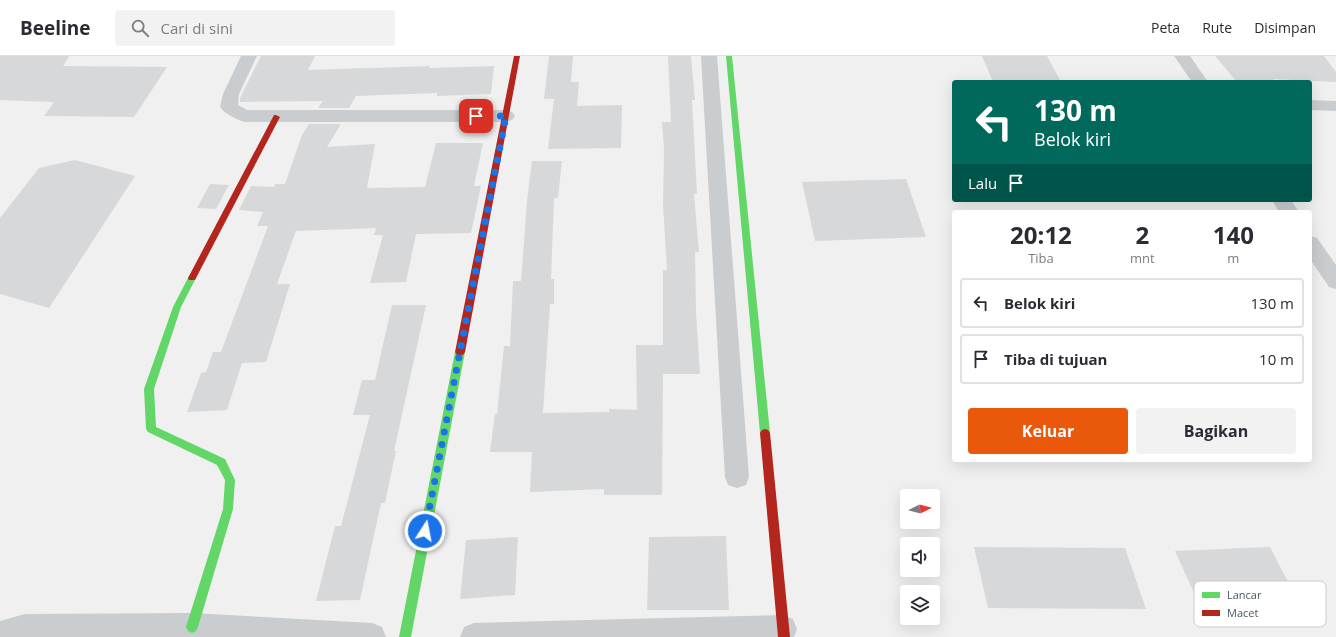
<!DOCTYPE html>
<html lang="id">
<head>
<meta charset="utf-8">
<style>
  :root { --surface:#fff; --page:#f2f2f3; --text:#2b2b33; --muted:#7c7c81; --line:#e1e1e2; --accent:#ea580c }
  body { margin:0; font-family:"Open Sans",sans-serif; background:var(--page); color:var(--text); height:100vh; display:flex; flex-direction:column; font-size:15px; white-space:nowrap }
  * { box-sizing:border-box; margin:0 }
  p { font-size:13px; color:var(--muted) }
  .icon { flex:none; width:22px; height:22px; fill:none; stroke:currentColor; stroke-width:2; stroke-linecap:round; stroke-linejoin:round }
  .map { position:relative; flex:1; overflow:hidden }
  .panel { position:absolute; left:952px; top:154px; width:360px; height:252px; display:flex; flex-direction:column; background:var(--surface); border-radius:4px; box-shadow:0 4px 16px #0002 }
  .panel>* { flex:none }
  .hud { position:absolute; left:952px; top:24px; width:360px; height:122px; border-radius:4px; box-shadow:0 4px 16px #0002; background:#00695c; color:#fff; overflow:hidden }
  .needle { width:26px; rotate:84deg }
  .tools { position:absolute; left:900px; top:433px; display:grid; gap:8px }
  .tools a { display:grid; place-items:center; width:40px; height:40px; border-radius:4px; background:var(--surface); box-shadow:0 4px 16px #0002; font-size:20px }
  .pin { position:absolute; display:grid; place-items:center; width:34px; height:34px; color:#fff; margin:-17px; border-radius:8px; box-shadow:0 2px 6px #0006 }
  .me { position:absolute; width:44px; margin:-22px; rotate:11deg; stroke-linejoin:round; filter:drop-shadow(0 0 3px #0008) }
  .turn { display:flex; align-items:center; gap:14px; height:84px; padding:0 16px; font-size:18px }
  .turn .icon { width:52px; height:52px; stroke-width:2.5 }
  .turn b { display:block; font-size:28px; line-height:34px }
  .then { display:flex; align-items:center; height:38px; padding:0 16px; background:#0003; gap:8px; font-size:15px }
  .eta { display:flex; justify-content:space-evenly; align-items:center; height:68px; text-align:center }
  .eta b { font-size:24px; font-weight:700; line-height:28px }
  .primary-button { display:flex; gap:8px; margin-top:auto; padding:8px 16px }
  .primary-button a { flex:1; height:46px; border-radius:4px; background:var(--accent); color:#fff; font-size:16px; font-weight:700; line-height:46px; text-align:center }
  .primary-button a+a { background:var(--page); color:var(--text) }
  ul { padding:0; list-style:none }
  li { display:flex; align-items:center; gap:12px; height:50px; margin:0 8px 6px; padding:0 8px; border:2px solid var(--line); border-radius:4px }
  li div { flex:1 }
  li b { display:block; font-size:15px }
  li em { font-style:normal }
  header { display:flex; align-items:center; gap:24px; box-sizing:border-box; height:56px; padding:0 20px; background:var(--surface); border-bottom:1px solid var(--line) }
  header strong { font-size:19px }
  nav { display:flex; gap:22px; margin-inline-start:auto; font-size:14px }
  .search { width:280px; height:36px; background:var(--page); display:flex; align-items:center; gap:10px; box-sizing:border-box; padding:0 14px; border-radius:4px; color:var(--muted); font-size:15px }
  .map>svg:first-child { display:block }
</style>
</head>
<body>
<header>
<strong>Beeline</strong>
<div class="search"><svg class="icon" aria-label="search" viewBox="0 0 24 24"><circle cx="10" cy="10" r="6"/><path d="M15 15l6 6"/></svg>Cari di sini</div>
<nav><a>Peta</a><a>Rute</a><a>Disimpan</a></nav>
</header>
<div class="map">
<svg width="1336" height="581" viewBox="0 0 1336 581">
  <rect width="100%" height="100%" fill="#f1f0f0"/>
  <!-- building -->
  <g fill="#d7d8d9">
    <path d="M0,0H69L63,10L167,11L134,61L44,60L54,46L0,44Z"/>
    <path d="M261,0H315L308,14L430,10L429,12L494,10L491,38L437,40V37L356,40L349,52H318L323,45L240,46V42Z"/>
    <path d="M549,0H573L571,26H579L577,50L622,49L621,92L548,93L554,43H544Z"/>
    <path d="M668,0H691L695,44H692L697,138H694L699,196H695L696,256L700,318H663L662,439H604V433L530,436L532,396H490L495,358H497L504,290H510L513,225H521L527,144L532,105H562L558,142H554L551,223H554V248H550L543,357L609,356V353L637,354L636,289H663V214H667L663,148L664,93L662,66H671Z"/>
    <path d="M982,0H1047L1061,26H993Z"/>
    <path d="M1215,0H1324L1336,16V26L1273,23L1276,26H1237Z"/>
    <path d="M309,68H341L327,91L375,88L367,132L425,131L436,87H483L474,130H481L471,177L416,178L406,226L370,227L383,179H374L376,172L296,175L277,228H290L266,306L242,307L227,354L187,356L201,317L206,316L213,296H221L268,170H257L263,156L239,154L251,130L274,131L275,128H285L302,79Z"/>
    <path d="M75,104L135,120L49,252L0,238V162L39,112Z"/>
    <path d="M906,123L926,181L815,185L802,126Z"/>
    <path d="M210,128L229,129L216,153L197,152Z"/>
    <path d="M392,249H426L394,395H396L385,447H381L360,544L316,545L335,470H341L370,359H353L362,324H375Z"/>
    <path d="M726,480L729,554H647L649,481Z"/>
    <path d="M518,481L515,539L460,543L466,484Z"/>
    <path d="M974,491L1125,492L1146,553L988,552Z"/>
    <path d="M1270,491L1304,557L1205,561L1175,495Z"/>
  </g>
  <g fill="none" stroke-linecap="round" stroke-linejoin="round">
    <!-- street -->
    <g fill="#c9cdcf" fill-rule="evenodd">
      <path d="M241,0H257L239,38L238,49L247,54H506L512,56L515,60L512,64L506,66H244C236,63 225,58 220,51L223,38Z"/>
      <path d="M701,0H717L749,421L746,429L737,432L728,429L725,421Z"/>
      <path d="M1174,0H1190L1208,26H1192Z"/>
      <path d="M1310,44L1336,45V55L1310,54Z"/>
      <path d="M1272,144H1291L1299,156H1279Z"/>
      <path d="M1310,180L1317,182L1336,209V233L1329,231L1310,203Z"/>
      <path d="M192,557L372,567L382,571L386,581H0V565L25,558Z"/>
      <path d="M783,559L793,563L797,573L794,581H460L464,571L474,567Z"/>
    </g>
    <!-- fast -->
    <g fill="#63d668" fill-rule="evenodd">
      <path d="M726,0H732L770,377L768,380L765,381L762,380L760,377Z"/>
      <path d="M192,219L196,222L181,251L154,333L156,371L225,403L235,424L233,453L198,571L196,575L192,577L188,575L186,571L223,453L225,424L217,409L148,376L146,373L144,333L173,251L189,220Z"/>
      <path d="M460,292L463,293L465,296L411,581H399L455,296L457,293Z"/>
    </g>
    <!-- jam -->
    <g fill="#b3261e" fill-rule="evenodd">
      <path d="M514,0H520L465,296L463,299H457L455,296Z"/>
      <path d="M274,59H276L280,61L195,224H189L188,222Z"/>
      <path d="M765,373L768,374L770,377L790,581H778L760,377L762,374Z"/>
    </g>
  </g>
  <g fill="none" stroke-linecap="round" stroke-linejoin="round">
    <!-- route -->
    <path stroke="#1a73e8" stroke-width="7" stroke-dasharray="0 12.6" d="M425,475L506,60H476"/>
  </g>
  <!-- legend -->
  <rect x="1194" y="525" width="132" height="46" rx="6" fill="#fff" stroke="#c7cdcf" stroke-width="1"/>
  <rect x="1202" y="536" width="18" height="6" fill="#63d668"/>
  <rect x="1202" y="554" width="18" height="6" fill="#b3261e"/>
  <g font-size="11" fill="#45585f">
    <text x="1227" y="543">Lancar</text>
    <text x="1227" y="561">Macet</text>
  </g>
</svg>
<div class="tools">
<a><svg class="needle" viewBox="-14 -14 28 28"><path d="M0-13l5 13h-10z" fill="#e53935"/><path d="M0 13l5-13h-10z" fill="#7c7c81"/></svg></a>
<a><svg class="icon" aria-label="sound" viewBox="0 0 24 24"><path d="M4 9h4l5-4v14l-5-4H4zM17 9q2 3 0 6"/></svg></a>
<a><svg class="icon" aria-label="layers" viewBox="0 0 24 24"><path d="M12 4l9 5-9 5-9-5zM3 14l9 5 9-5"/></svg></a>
</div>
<div class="pin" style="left:476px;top:60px;background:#d93025"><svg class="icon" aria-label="arrive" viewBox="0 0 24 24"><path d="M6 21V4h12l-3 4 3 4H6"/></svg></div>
<svg class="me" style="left:425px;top:475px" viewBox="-20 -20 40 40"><circle r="17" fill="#1a73e8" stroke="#fff" stroke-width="3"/><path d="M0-11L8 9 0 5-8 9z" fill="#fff"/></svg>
<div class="hud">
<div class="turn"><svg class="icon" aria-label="left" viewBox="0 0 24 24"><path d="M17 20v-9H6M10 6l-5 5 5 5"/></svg><div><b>130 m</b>Belok kiri</div></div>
<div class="then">Lalu<svg class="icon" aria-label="arrive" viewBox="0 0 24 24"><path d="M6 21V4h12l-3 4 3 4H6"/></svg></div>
</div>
<section class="panel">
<div class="eta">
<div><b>20:12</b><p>Tiba</p></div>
<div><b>2</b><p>mnt</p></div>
<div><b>140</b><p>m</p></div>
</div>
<ul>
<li><svg class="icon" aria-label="left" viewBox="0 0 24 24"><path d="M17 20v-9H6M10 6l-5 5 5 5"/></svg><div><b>Belok kiri</b></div><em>130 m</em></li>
<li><svg class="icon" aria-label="arrive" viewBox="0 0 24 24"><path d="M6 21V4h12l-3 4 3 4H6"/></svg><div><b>Tiba di tujuan</b></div><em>10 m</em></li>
</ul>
<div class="primary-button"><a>Keluar</a><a>Bagikan</a></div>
</section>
</div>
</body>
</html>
